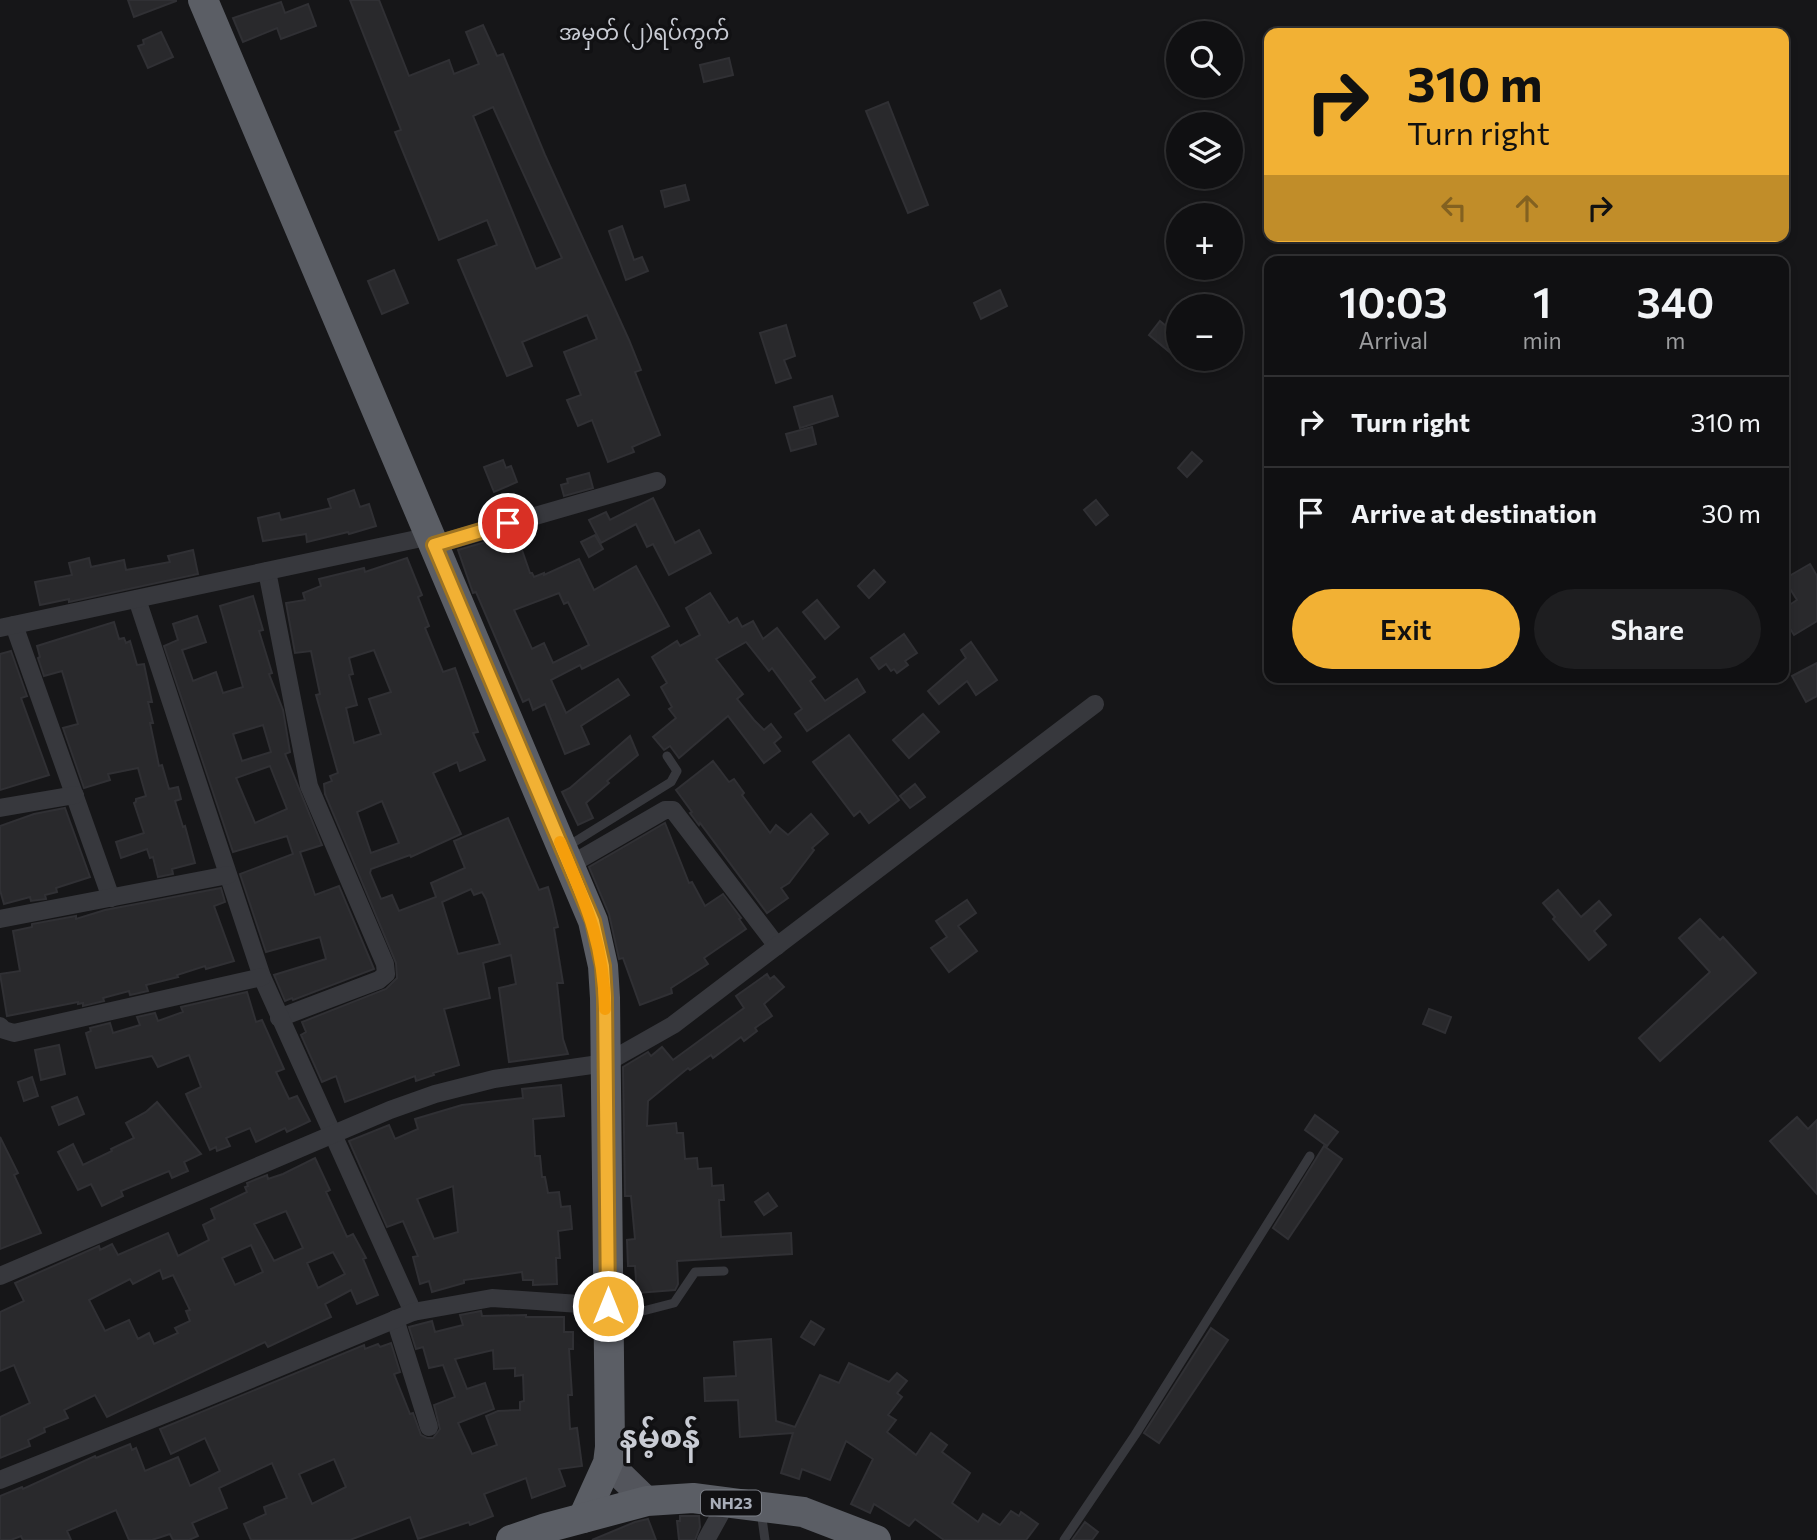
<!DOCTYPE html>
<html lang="en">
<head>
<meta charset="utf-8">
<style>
  :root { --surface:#101012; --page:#1e1e20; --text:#f1f3f6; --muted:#9c9d9f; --line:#303032; --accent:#f2b134 }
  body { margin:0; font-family:Commissioner,"Noto Sans Myanmar",sans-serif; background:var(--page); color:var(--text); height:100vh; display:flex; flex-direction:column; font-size:26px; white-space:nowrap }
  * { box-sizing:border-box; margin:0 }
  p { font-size:23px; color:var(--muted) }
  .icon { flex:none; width:38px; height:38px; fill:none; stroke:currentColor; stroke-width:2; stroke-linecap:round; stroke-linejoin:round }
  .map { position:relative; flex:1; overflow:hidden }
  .side { position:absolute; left:1264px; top:256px; width:525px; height:427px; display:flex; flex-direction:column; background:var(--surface); border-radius:14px; box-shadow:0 4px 10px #0003,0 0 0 2px var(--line) }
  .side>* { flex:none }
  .banner { position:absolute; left:1264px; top:28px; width:525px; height:214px; border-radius:14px; box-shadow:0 4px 10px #0003,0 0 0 2px var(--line); background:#f2b134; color:#111; overflow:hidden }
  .buttons { position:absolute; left:1166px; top:21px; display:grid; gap:14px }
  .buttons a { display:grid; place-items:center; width:77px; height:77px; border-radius:50%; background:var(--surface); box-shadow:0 4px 10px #0003,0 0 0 2px var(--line); font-size:35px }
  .pin { position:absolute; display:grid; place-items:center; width:60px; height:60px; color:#fff; margin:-30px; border:4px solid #fff; border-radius:50%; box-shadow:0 2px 7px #0007 }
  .me { position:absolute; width:77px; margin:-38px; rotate:0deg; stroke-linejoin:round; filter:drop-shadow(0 0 5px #0008) }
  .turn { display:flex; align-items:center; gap:24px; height:147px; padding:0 28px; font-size:32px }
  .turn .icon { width:91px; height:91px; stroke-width:2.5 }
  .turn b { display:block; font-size:49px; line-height:60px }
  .lanes { display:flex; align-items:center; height:66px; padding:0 28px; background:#0003; justify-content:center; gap:35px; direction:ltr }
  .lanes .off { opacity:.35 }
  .eta { display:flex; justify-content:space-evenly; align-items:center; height:119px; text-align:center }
  .eta b { font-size:42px; font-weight:600; line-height:49px }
  .button { display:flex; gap:14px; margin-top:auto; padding:14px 28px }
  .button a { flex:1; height:80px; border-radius:42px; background:var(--accent); color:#111; font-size:28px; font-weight:600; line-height:80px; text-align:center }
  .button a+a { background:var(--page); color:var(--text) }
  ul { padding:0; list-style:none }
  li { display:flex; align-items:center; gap:21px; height:91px; padding:0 28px; border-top:2px solid var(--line) }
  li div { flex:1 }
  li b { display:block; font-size:26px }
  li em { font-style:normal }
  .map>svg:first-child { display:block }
</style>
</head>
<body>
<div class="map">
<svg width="1817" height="1540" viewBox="0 0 1817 1540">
  <rect width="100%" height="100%" fill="#161618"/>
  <!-- building -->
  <g fill="#29292c" stroke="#303034" stroke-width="2" fill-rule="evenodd">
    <path d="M128,0H176V1L134,17Z"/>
    <path d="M350,0H379L409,76L449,60L454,74L479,64L466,32L483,25L497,56L503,54L545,155L629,340L641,370L635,372L660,435L632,447L634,452L608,462L592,420L578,426L567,400L581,395L564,352L597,339L587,315L522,342L532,366L507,376L458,260L497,245L487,220L439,240L395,132L401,130ZM493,107L562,258L536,269L473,116Z"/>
    <path d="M281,2L285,13L308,4L316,26L281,39L277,28L243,42L233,18Z"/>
    <path d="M161,32L173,57L148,68L138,46L144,44L143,40Z"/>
    <path d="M729,58L733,75L704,82L700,65Z"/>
    <path d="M888,102L928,205L908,213L866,111Z"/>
    <path d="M685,185L689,200L665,207L661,191Z"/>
    <path d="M622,226L634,260L642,257L648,271L626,280L609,231Z"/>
    <path d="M394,270L408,303L382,314L368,281Z"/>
    <path d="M1000,290L1007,306L981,319L974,303Z"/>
    <path d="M1160,321L1178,336V359L1149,335Z"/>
    <path d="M786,325L795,356L784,360L791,378L776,383L760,333Z"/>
    <path d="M832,396L838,416L800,428L794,407Z"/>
    <path d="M812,427L816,444L791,451L786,434Z"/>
    <path d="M1192,452L1202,461L1187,477L1178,468Z"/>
    <path d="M503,460L506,468L511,466L517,482L494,492L484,467Z"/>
    <path d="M589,473L593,488L564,496L561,485L568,483L567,479Z"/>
    <path d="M354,490L360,507L369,504L376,526L349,534L348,532L307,542L306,534L263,541L258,518L279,513L281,520L331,508L328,499Z"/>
    <path d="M653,498L675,543L699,530L711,553L669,575L653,544L647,547L636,524L601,543L589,520L606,512L610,520Z"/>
    <path d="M1096,500L1108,515L1096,525L1084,510Z"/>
    <path d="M516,533L530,573H532L534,577L544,573V575L579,559L594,590L636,566L669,626L582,669L580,665L551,680L566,713L618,679L629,695L581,726L589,744L565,754L545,704L533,710L529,699L523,702L476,592L473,593L458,550ZM559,593L564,604L568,602L589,645L553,663L544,643L532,649L514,610Z"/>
    <path d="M595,535L603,549L589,557L581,542Z"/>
    <path d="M193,550L198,574L69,602V599L40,605L35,582L72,575L69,563L89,558L91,567L124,560L126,570L170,562L168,556Z"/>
    <path d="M407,558L422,595L418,597L429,626L425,628L443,672L455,668L478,732L473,733L485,760L460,771L457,762L433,773L461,834L411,857L410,855L371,869L370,873L381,899L392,895L399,911L436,897L431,883L465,868L454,841L508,818L539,890L548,887L552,901L558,927L554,928L563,983H557L563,1039L568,1054L509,1062L499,988L516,984L511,955L483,963L490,998L444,1009L459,1065L433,1073L434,1075L416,1081L415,1076L345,1102L336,1076L322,1082L301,1035L306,1032L302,1022L386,989L397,978L396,963L325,794L324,784L332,781L330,776L338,773L316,695L320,694L311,651L295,653L286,603L305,600L303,593L321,586L319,579L364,568L365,572ZM374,650L391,692L369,699L381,734L354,743L346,708L357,705L349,675L353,674L349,658ZM382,801L399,843L371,853L357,812ZM471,889L474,895L482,892L486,899L500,944L458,954L442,902Z"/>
    <path d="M1810,564L1817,576V621L1794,635L1783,617V609L1797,600L1784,579Z"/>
    <path d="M874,570L885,582L869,598L858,586Z"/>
    <path d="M710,593L729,623L737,618L742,627L753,621L763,639L777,628L815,677L810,681L825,701L857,679L865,692L807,731L795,714L802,709L772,668L769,671L746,642L716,659L743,694L737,699L754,720L764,730L771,724L781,737L774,743L780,751L764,763L728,716L679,758L670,746L664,750L653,737L676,718L669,709L672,707L661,687L667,683L652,657L677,641L680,646L700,635L686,608Z"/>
    <path d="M253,596L263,630L259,631L272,673L269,674L283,710L290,752L285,754L322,845L300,852L315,895L339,886L374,969L293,1000L292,998L285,1001L274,975L326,959L320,937L266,952L240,874L293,854L287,836L233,852L164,646L178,640L173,624L197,616L206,642L182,650L193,681L216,672L223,693L243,687L220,606ZM263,725L271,752L242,761L233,734ZM270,766L287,809L255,823L236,778Z"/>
    <path d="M817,600L839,627L825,639L803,612Z"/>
    <path d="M114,622L119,639L124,638L126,643L130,641L137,665L144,664L152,702H148L153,723H150L159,766L162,765L169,789L178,787L181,799L175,801L183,827L185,826L195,863L172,869L173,874L158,877L153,857L150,858L147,849L121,858L116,842L144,833L134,803L136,802V799L146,796L138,768L108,774L110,780L84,788L63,728L78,724L62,671L44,676L38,658L40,657L37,646Z"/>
    <path d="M904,634L917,653L905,661L908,665L897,673L894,669L891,671L886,664L879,669L871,658Z"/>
    <path d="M971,642L997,680L976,695L967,681L939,704L928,691L966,658L961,650Z"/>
    <path d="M11,651L27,696L21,698L49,775L0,790V654Z"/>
    <path d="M1817,663V696L1806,702L1792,676Z"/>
    <path d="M923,714L939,732L909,758L893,740Z"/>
    <path d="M849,735L899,800L869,823L860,811L854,816L813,762Z"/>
    <path d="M630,736L638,755L607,781L609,783L586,803L593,818L578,825L562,792L570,788Z"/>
    <path d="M713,761L729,782L734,779L744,793L742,795L770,833L776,825L788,835L811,814L828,834L812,848L814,850L789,883L781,888L788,898L767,913L700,823L699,825L690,813L692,812L676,790Z"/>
    <path d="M915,784L925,797L910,808L900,796Z"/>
    <path d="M65,808L90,877L56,888L57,892L45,895L46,899L31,901L30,897L4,904L0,890V826L34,814Z"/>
    <path d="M665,823L689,883L692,882L705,906L723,894L741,918L739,919L746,929L704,958L708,964L671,988L672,993L640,1005L623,958L619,959L609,914L589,867Z"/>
    <path d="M221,888L225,902L214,906L234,961L206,969L205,966L177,975L178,977L146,985L148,991L130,995L129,991L103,998L104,1001L83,1006V1003L78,1004V1002L7,1016L0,974L20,971L13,931L32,927V924L76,916V919L105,910Z"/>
    <path d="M1558,890L1581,917L1599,901L1611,915L1594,931L1606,945L1589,960L1553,919L1555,917L1543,903Z"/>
    <path d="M967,900L976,913L958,926L977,951L949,972L931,948L947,937L936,921Z"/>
    <path d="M1700,919L1720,940L1723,937L1756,973L1660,1061L1639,1038L1710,972L1679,938Z"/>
    <path d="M767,974L770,979L774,976L784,987L764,1004L772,1016L755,1028L757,1031L744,1041L741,1037L713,1058L711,1055L690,1070L688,1068L648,1101L647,1126L676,1123L677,1133H683L685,1159L697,1158L698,1169L711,1168L712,1186L723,1185L724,1200H719L721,1237L791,1233L792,1254L677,1261L678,1284L675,1290L637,1293L635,1266H628L627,1240L635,1239L631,1196H625L623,1067L648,1052L651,1056L662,1047L673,1060L744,1008L736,996Z"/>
    <path d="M247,992L256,1022L262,1020L284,1069L276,1072L289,1099L297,1096L310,1121L287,1132L285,1128L256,1142L250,1128L226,1138L230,1146L217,1151L216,1147L210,1150L186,1094L201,1087L189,1055L158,1067L152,1056L96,1068L86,1033L91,1031L90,1028L110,1023L113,1033L140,1025L137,1017L155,1013L158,1021L183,1012L181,1007Z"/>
    <path d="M1429,1009L1451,1017L1445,1033L1423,1024Z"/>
    <path d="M59,1045L65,1074L41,1080L35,1050Z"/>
    <path d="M32,1077L38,1096L24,1101L18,1082Z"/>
    <path d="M561,1085L564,1116L533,1119L535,1156H540L542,1177H545L548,1193L559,1192L561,1207L570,1206L572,1229L558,1231L560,1258H556L557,1284L533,1285V1280H523L522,1272L464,1280V1283L432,1292L429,1281L420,1284L413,1257L418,1256L403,1221L387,1227L349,1141L389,1125L395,1139L418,1129L415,1119L462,1105L523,1098L522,1089ZM453,1186L458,1232L434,1239L417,1199Z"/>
    <path d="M77,1097L84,1114L59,1125L52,1107Z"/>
    <path d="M157,1102L201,1154L184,1162L188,1171L172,1178L169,1171L121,1191L123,1196L102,1206L91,1184L78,1190L58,1152L73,1144L83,1165L112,1151L111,1149L134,1138L126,1123L146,1112Z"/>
    <path d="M1315,1115L1338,1132L1327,1146L1305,1130Z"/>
    <path d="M1797,1117L1808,1129L1817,1120V1194L1770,1141Z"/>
    <path d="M0,1137L18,1173L14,1175L41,1233L0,1249Z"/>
    <path d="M1324,1146L1342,1159L1288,1239L1273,1228Z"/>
    <path d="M315,1158L330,1190L326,1192L347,1237L353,1234L366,1258L363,1259L378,1295L357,1304L351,1290L325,1304L331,1317L268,1347L265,1342L107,1417L95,1395L64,1410L68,1418L44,1428L45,1432L28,1440L30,1446L0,1458V1417L30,1403L14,1365L0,1371V1312L24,1301L15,1283L99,1246L100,1250L112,1244L118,1255L168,1233L178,1256L209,1240L203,1225L215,1219L211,1209L247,1192L245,1187L248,1186L247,1183L267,1175L268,1179L283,1174ZM286,1211L303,1248L274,1261L254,1224ZM251,1245L263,1272L235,1285L222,1258ZM333,1252L345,1274L318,1288L307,1263ZM160,1270L163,1279L173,1275L190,1310L186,1311L190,1321L175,1328L178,1333L154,1344L149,1333L138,1339L129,1320L105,1331L89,1300L130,1279L133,1284Z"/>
    <path d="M768,1193L777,1206L764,1215L755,1202Z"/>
    <path d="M481,1311L482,1316L526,1315V1317H564V1332H573V1349H569L572,1395H568L570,1429L577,1428L582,1466L559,1469L565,1486L532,1498L526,1478L484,1494L493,1516L470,1525L469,1522L418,1539L410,1517L350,1540H251L244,1524L266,1514L264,1507L287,1498L272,1463L219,1488L227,1508L192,1523L198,1536L189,1540H173L170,1534L152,1540H129L116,1510L67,1531L71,1540H23L21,1536L11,1540H0V1496L22,1487L23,1489L95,1456L96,1458L130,1444L132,1450L136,1448L145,1471L178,1457L190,1486L220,1471L205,1438L171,1454L160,1429L364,1345L365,1349L378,1344L380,1347L391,1343L400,1372L394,1374L410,1414L413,1413L421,1435L427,1438H433L440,1429L434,1405L455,1397L443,1365L429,1368L423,1347L416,1349L409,1327L432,1321L435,1332L463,1325L460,1315ZM493,1350L494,1369L515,1368V1376L523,1375L524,1401L520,1402V1410L498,1411L486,1416L497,1445L472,1454L458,1423L494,1409L485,1383L467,1389L455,1359ZM334,1459L346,1487L312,1504L299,1474Z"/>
    <path d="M811,1321L824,1329L814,1345L801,1337Z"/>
    <path d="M1211,1328L1228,1340L1159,1443L1144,1433Z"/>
    <path d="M771,1339L776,1421L795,1427L820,1375L839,1383L849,1363L889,1382L897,1373L907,1381L897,1393L902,1397L888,1415L896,1420L887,1432L916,1455L931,1433L947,1445L942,1452L970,1473L952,1503L978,1522L983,1514L1000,1525L1011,1511L1019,1516L1021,1512L1038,1524L1026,1540H944L915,1519L909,1526L874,1504L870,1513L851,1504L873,1459L846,1441L830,1480L802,1469L799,1479L781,1473L793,1433L740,1437L738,1400L705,1401L704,1378L736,1376L734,1342Z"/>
    <path d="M680,1516H699L700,1527L695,1540H679L677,1521H680Z"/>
    <path d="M648,1519L656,1540H592L635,1522Z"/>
    <path d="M1085,1522L1098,1532L1092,1540H1072Z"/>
  </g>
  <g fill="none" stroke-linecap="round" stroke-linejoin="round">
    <!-- service -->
    <g stroke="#37383d" stroke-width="9">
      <path d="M568,846L671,782L677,771L667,756"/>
      <path d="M612,1319L674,1303L695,1272L724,1271"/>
      <path d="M761,1511L765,1540"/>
      <path d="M1064,1540L1135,1435L1310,1156"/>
    </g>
    <!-- minor -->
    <g stroke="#37383d" stroke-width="18">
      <path d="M434,545L657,481"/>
      <path d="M267,571L309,786L385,964L386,974L379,980L279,1018"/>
      <path d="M137,599L262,977L413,1312"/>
      <path d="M14,625L111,898"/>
      <path d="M0,628L431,536"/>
      <path d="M0,808L75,795"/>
      <path d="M570,865L665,810H673L777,946"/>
      <path d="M0,919L228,875"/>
      <path d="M0,1026L4,1030L14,1033L262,977"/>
      <path d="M0,1276L390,1110L435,1094L494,1079L606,1063L673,1025L1095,704"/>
      <path d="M395,1319L429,1427"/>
      <path d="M0,1480L193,1403L413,1312L492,1298L608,1306"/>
      <path d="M706,1540L727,1502"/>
    </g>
    <!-- primary -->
    <path stroke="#53555c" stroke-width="28" d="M608,1463L647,1501"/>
    <!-- trunk -->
    <g stroke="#5b5e65" stroke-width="30">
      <path d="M203,0L593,921L603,966L605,998L610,1447L608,1463L583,1518"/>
      <path d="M511,1540L546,1528L647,1501L693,1498L803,1512L876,1540"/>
    </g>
  </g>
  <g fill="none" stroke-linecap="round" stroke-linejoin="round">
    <!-- route casing -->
    <g stroke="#9d7322" stroke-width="18">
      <path id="route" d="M508,523L434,545L593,921L603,966L605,998L608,1306"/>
    </g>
    <!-- route -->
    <use href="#route" stroke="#f2b134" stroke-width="12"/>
    <!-- slow -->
    <path stroke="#f59e0b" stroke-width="12" d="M560,842C585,902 604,942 605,1009"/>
  </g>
  <g text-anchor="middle" stroke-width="7" stroke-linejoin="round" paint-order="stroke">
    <!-- shield labels -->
    <rect fill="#111113" stroke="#7b7e86" stroke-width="2" x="701" y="1490.5" width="60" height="25" rx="5"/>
    <g font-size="16" font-weight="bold" fill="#a8adb8">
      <text x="731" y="1509">NH23</text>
    </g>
    <!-- quarter labels -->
    <g font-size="21" fill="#c9ccd4" stroke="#111113">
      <text x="644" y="40">အမှတ် (၂)ရပ်ကွက်</text>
    </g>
    <!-- town labels -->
    <g font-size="32" font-weight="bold" fill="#c9ccd4" stroke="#111113">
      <text x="660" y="1448">နမ့်စန်</text>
    </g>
  </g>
</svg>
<div class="buttons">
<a><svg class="icon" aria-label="search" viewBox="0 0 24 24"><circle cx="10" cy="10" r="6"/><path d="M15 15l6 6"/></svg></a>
<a><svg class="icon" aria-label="layers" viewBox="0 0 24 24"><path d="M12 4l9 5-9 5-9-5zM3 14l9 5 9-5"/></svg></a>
<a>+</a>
<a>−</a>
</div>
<div class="pin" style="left:508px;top:523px;background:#d93025"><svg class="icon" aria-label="arrive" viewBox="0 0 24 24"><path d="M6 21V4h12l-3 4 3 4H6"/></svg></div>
<svg class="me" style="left:608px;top:1306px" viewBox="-20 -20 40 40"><circle r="17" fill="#f2b134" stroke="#fff" stroke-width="3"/><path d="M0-11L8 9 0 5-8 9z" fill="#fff"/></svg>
<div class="banner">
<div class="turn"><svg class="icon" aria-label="right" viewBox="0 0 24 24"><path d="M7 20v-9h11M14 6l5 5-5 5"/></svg><div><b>310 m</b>Turn right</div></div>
<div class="lanes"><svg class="icon off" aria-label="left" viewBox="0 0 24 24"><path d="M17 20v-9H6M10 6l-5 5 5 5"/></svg><svg class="icon off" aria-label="ahead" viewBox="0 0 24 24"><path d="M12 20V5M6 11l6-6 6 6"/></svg><svg class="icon" aria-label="right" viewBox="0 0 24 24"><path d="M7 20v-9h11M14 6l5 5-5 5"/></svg></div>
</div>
<section class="side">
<div class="eta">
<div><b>10:03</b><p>Arrival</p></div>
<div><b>1</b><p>min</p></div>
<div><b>340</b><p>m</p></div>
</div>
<ul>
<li><svg class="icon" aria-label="right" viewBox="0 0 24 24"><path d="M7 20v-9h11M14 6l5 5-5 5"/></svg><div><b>Turn right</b></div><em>310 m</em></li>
<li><svg class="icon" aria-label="arrive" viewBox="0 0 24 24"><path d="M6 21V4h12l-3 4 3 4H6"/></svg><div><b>Arrive at destination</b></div><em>30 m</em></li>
</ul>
<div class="button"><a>Exit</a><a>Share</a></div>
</section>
</div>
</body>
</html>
